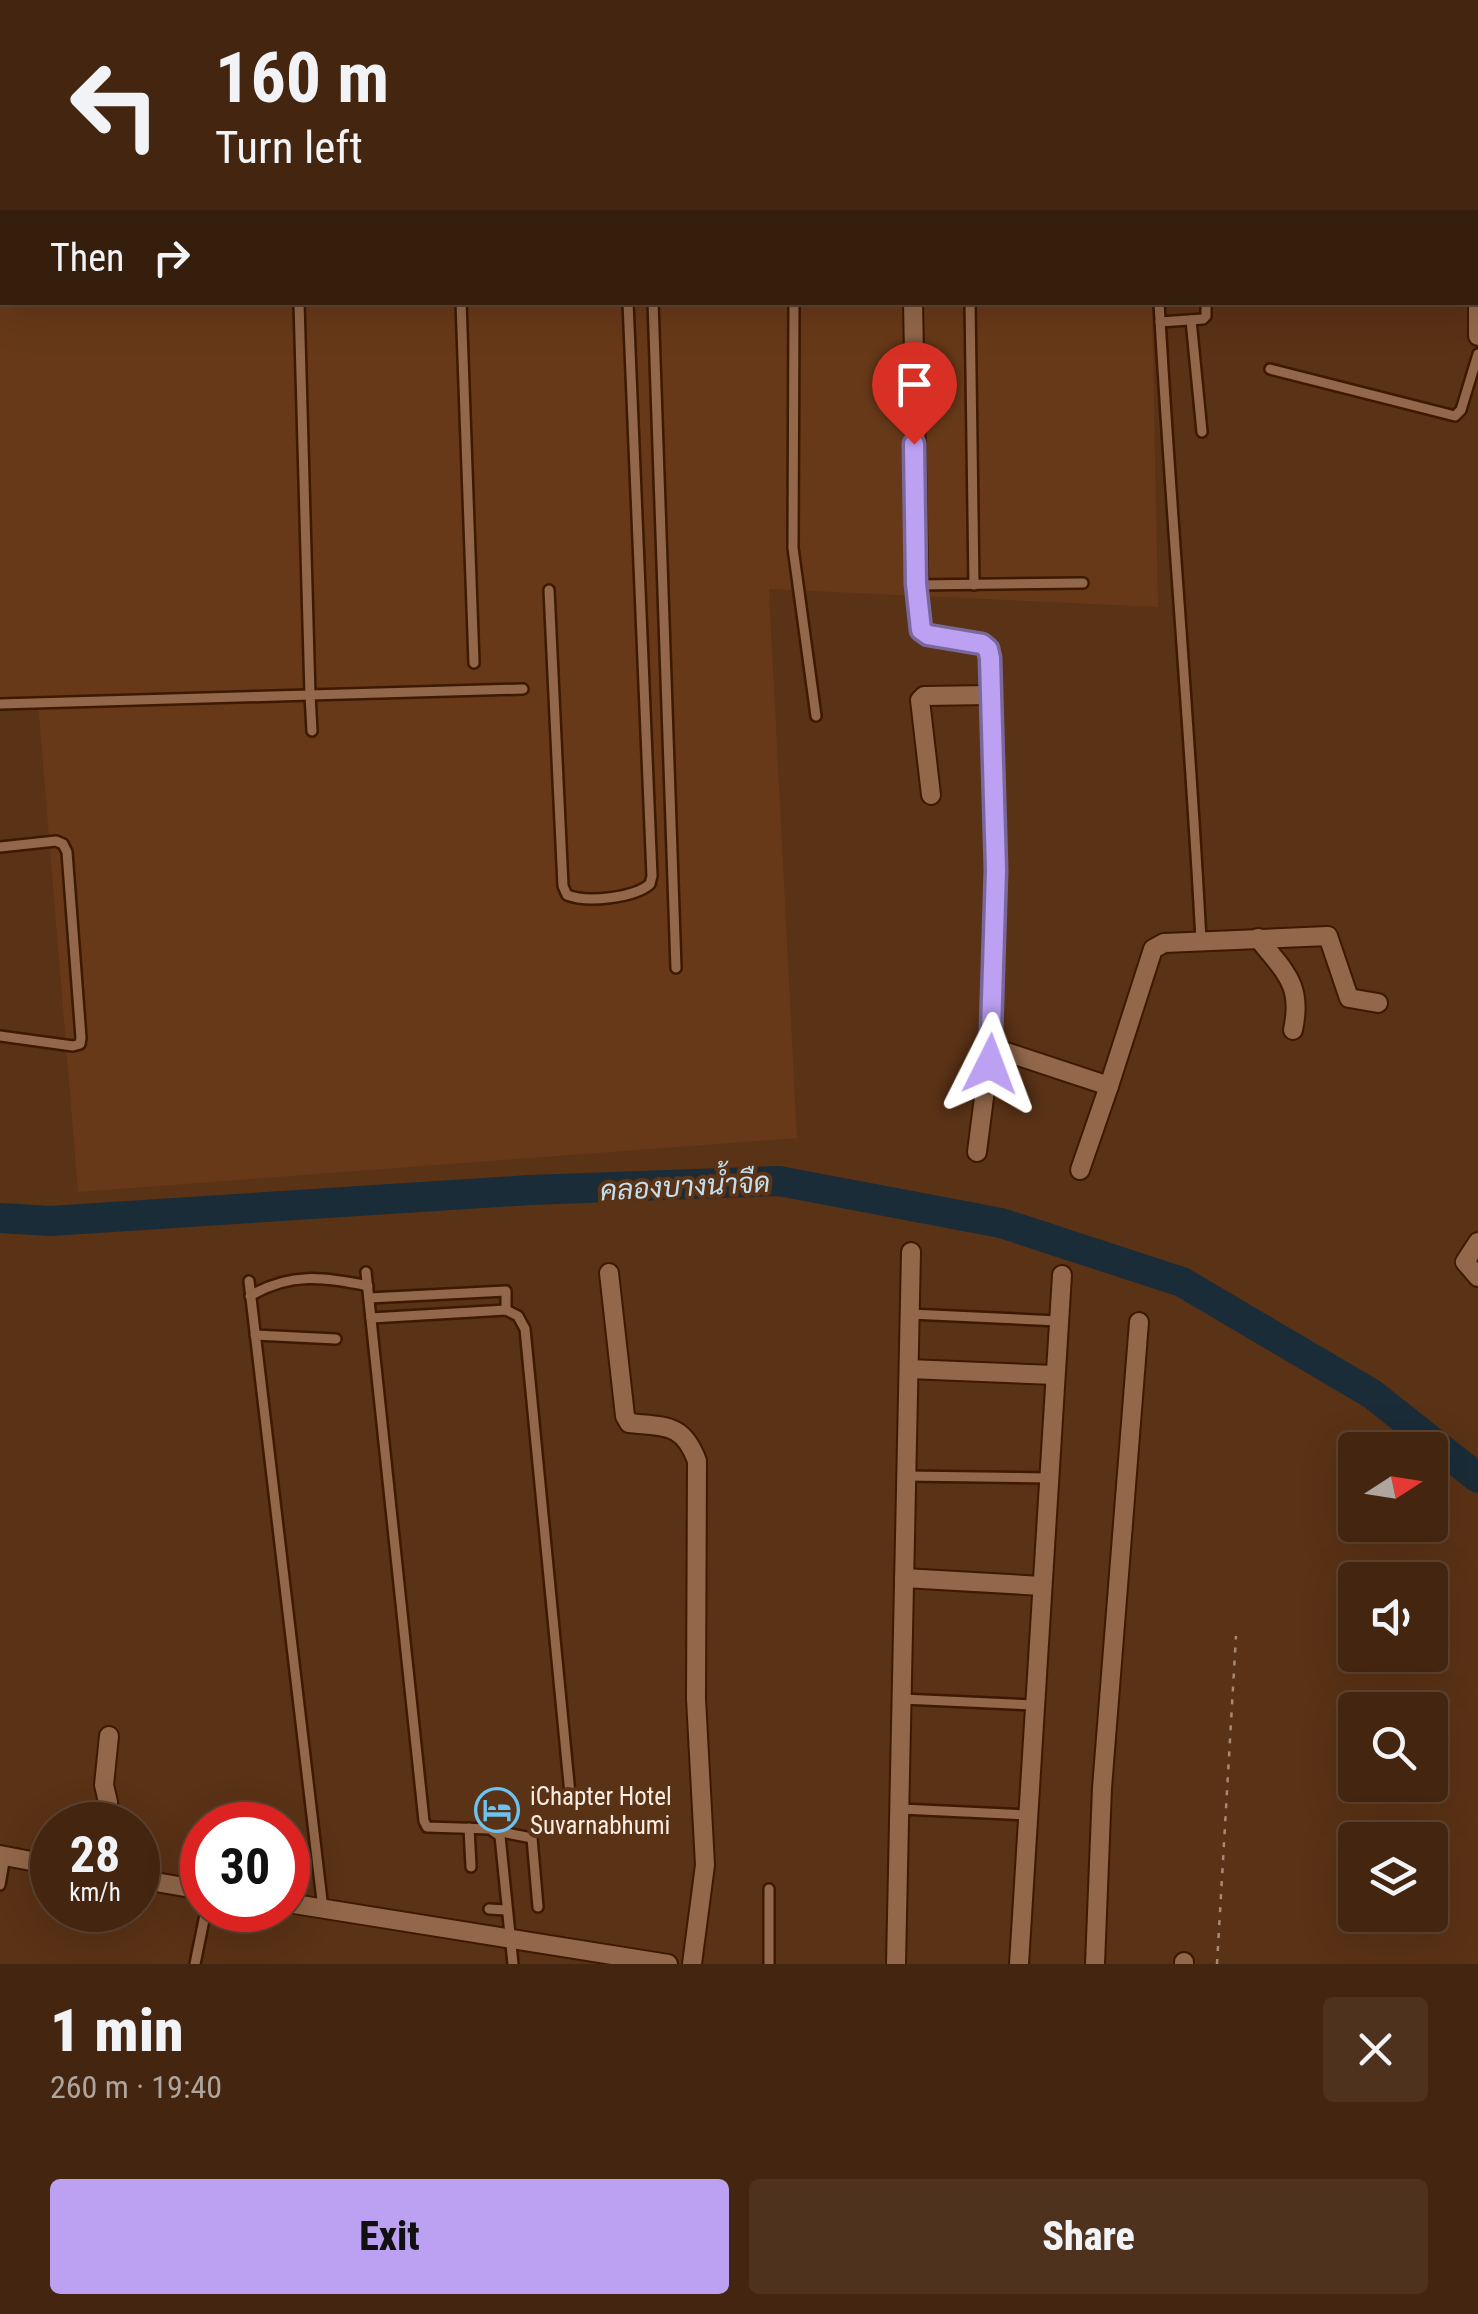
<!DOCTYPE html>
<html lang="en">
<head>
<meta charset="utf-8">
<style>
  :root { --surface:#442610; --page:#4e321e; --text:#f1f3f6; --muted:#afa59f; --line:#5c4330; --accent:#bca0f2 }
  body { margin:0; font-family:"Roboto Condensed",Sarabun,sans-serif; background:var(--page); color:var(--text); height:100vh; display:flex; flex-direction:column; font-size:38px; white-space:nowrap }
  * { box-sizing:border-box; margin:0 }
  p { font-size:32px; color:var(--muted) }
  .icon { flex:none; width:55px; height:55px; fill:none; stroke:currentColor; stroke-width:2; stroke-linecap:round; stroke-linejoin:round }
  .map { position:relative; height:1964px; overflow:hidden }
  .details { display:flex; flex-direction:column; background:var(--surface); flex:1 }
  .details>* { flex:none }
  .guide { position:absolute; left:0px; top:0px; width:1480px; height:305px; box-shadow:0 10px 40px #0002,0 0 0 2px var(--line); background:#442610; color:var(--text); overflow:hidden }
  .needle { width:65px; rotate:78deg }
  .tools { position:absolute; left:1338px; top:1432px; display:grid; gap:20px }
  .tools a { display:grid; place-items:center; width:110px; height:110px; border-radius:10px; background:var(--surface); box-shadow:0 10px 40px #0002,0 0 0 2px var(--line); font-size:50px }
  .speed { position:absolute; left:30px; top:1802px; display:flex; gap:20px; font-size:50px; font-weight:700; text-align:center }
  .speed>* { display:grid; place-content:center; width:130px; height:130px; border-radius:50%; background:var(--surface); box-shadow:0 10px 40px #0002,0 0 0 2px var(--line); line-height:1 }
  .speed small { font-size:25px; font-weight:400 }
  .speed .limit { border:15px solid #d22; background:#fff; color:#111 }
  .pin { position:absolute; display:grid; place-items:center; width:85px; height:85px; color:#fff; margin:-102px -42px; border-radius:50% 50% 50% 0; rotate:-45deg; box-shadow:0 0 10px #0007 }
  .pin .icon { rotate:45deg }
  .me { position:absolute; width:110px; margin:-55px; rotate:3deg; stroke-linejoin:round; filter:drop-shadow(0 0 8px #0008) }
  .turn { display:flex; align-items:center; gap:35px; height:210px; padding:0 50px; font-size:45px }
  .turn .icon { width:130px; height:130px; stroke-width:2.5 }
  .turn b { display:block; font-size:70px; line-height:85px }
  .then { display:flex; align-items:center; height:95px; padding:0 50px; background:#0003; gap:20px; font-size:38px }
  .round { display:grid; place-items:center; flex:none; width:105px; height:105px; border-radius:10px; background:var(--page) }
  .head { display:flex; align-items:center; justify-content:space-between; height:170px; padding:0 50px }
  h1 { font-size:60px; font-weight:800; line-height:75px }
  .cta { display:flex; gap:20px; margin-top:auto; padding:20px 50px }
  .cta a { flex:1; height:115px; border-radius:10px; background:var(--accent); color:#111; font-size:40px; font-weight:800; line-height:115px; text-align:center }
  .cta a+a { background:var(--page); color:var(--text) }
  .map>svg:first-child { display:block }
</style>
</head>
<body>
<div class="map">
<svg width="1478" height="1964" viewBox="0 0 1478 1964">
  <rect width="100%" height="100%" fill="#5a3216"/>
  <!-- built -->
  <path fill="#673918" d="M0,0H1145L2,2V302L1152,303L1158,607L769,589L797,1138L78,1192L38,703L0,706Z"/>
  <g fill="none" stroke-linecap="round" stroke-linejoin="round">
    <!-- river -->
    <path stroke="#192c37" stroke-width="30" d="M0,1218L50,1221L530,1190L779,1181L1001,1223L1182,1282L1372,1394L1478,1478"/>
    <!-- lane casing -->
    <g stroke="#3d1900" stroke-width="14">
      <g id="lane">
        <path d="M288,0V2"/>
        <path d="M450,0V2"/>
        <path d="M618,0V2"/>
        <path d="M640,0V2"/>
        <path d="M966,0V2"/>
        <path d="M1132,0V2"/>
        <path d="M1146,0V2"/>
        <path d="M1285,0L1291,2"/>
        <path d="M796,2V0"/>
        <path d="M1310,2L1312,0"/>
        <path d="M1478,58V59"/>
        <path d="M461,302L474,663"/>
        <path d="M653,302L676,968"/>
        <path d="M794,302L793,548L816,716"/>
        <path d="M970,302L974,585"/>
        <path d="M1159,302C1171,516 1190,728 1201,941"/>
        <path d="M1191,320L1202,432"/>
        <path d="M1160,322L1203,319L1206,316V302"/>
        <path d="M1270,369L1455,416L1461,410L1478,354"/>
        <path d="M916,585L1083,583"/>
        <path d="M549,590L563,886L567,895C587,903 634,898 650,884L652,876L628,302"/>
        <path d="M0,704L310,695L299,302"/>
        <path d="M312,731L310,695L523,689"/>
        <path d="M0,847L56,841L63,844L67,852L81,1038L80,1044L73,1046L0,1036"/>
        <path d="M366,1272L424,1821L427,1827L490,1829L500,1836L513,1964"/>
        <path d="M249,1281L323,1909"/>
        <path d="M250,1296C290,1272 325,1277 368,1286"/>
        <path d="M369,1298L506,1291V1310"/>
        <path d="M910,1314L1058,1321"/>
        <path d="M371,1318L506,1310L518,1316L525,1329L570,1794"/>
        <path d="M255,1335L336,1339"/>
        <path d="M906,1476L1048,1478"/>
        <path d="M902,1699L1034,1705"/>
        <path d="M901,1809L1028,1815"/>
        <path d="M469,1828L471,1867"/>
        <path d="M496,1831L532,1838L538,1907"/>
        <path d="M0,1885L5,1856"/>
        <path d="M489,1909L506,1910"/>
        <path d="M195,1964L206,1910"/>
        <path d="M769,1964V1889"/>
      </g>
    </g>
    <!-- street casing -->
    <g stroke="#3d1900" stroke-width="22">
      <g id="street">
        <path d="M909,0V2"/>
        <path d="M1251,0L1257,2"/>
        <path d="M1478,299V336"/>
        <path d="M913,302L919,621L921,630L928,635L982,644L988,649L990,658L996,869L992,1035L977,1152"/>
        <path d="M931,795L920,700L924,696L989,695"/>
        <path d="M1258,938C1284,972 1303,983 1293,1030"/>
        <path d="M991,1047L1109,1086L1153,949L1164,943L1328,936L1349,998L1378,1003"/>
        <path d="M1080,1170L1109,1086"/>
        <path d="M1478,1242L1465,1262L1478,1277"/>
        <path d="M609,1273L625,1416L629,1423C666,1427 683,1423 697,1461L696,1699L705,1865L692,1964"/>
        <path d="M909,1369L1055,1375"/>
        <path d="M904,1578L1042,1586"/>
        <path d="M108,1825V1802L104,1785L109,1736"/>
        <path d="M0,1855L52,1865"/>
        <path d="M138,1879L202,1890"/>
        <path d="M288,1903L668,1964"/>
        <path d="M896,1964L911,1252"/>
        <path d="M1019,1964L1062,1275"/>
        <path d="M1095,1964L1102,1788L1139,1322"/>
        <path d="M1184,1964V1962"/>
      </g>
    </g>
    <!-- path -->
    <path stroke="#a68a77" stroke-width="2.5" stroke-dasharray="5 8" stroke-linecap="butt" d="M1217,1964L1236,1636"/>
    <!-- lane -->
    <use href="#lane" stroke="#92674a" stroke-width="9"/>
    <!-- street -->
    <use href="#street" stroke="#92674a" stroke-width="18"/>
  </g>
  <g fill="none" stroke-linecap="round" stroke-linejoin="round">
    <!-- route casing -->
    <g stroke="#7a689d" stroke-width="25">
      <path id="route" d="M914,444L916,584L921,630L928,635L982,644L988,649L990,658L996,870L990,1064"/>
    </g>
    <!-- route -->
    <use href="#route" stroke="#bca0f2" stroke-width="18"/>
  </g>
  <!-- icons -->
  <defs>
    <g id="hotel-ring" transform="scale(2.25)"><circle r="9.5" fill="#5a3216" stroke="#6cc3f2" stroke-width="1.5"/><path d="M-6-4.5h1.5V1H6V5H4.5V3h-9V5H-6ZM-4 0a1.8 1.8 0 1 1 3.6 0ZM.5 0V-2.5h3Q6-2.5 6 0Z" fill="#6cc3f2"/></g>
  </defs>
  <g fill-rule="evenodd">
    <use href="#hotel-ring" x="497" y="1810"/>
  </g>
  <g text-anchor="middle" stroke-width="8" stroke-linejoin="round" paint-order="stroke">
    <!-- poi labels -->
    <g font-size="25" fill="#fcede3" stroke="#5a3216" text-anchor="start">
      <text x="530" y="1805">iChapter Hotel<tspan x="530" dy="29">Suvarnabhumi</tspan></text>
    </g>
    <!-- water labels -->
    <g font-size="28" font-style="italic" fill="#c2dff0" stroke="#5a3216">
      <text transform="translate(685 1186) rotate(-3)" y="10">คลองบางน้ำจืด</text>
    </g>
  </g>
</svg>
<div class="tools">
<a><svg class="needle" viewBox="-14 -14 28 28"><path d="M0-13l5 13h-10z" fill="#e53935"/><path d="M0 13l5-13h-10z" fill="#afa59f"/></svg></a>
<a><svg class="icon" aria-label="sound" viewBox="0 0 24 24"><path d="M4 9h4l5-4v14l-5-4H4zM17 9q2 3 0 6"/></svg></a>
<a><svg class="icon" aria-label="search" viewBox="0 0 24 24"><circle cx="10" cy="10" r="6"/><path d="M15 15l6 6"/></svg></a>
<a><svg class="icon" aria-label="layers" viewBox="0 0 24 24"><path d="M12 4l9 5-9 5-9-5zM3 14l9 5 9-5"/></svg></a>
</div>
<div class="speed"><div>28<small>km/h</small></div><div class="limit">30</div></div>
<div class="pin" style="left:914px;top:444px;background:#d93025"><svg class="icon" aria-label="arrive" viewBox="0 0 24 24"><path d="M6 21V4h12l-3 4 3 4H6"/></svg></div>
<svg class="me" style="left:990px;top:1064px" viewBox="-20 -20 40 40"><path d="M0-17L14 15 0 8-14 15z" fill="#bca0f2" stroke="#fff" stroke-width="4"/></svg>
<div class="guide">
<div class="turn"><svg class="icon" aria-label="left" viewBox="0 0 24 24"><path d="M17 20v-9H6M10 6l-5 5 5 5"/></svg><div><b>160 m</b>Turn left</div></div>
<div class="then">Then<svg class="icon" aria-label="right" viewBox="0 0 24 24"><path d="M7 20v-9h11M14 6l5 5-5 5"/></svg></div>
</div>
</div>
<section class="details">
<div class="head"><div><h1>1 min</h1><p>260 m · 19:40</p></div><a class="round"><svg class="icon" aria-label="close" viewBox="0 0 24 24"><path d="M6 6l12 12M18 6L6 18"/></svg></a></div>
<div class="cta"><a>Exit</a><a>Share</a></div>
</section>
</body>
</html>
